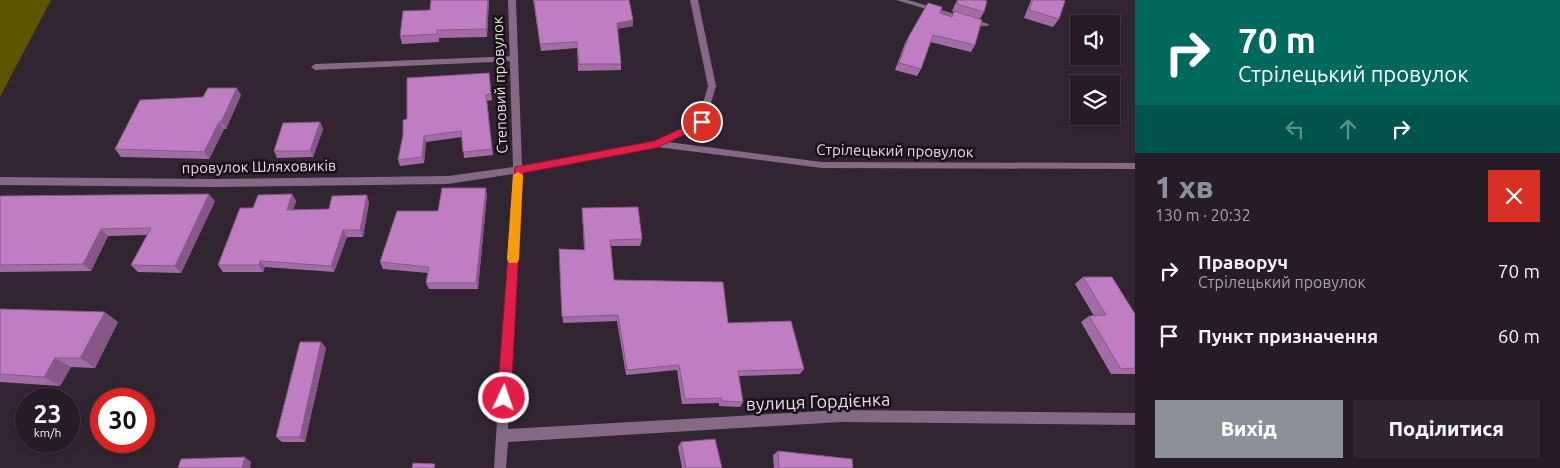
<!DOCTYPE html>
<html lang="uk">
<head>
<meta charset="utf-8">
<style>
  :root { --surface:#261c26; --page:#2e252e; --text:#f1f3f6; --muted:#a4a1a7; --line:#423a43; --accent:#8c9099 }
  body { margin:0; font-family:Ubuntu,sans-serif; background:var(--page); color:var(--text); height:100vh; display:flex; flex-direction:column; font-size:19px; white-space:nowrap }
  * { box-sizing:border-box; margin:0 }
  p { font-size:16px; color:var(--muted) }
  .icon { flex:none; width:28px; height:28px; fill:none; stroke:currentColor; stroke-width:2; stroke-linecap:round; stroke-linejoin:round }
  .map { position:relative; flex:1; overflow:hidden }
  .panel { display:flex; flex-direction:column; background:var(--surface); width:425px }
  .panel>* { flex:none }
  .guide { background:#00695c; color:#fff; overflow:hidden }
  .controls { position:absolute; left:1070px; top:15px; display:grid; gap:10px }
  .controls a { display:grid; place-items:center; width:50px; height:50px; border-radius:0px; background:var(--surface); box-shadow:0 2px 8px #0003,0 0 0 1px var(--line); font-size:25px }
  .speed { position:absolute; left:15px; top:388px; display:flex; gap:10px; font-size:25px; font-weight:700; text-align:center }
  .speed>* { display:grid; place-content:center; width:65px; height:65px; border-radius:50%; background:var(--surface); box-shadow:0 2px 8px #0003,0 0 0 1px var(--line); line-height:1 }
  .speed small { font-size:12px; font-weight:400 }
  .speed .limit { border:8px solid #d22; background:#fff; color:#111 }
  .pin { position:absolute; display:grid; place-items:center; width:42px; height:42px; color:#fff; margin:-21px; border:2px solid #fff; border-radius:50%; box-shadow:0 1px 5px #0007 }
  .me { position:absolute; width:55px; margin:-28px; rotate:3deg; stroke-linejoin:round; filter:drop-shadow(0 0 4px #0008) }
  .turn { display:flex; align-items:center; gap:18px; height:105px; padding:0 20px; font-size:22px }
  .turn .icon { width:65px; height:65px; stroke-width:2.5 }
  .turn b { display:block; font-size:35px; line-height:42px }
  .lanes { display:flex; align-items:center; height:48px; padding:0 20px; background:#0003; justify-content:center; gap:25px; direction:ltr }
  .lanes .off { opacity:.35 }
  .round { display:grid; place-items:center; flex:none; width:52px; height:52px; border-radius:0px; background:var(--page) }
  .headline { display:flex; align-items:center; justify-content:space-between; height:85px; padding:0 20px }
  h1 { font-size:30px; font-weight:800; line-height:38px; color:var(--accent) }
  .action { display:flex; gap:10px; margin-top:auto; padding:10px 20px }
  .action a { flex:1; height:58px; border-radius:0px; background:var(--accent); color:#fff; font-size:20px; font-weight:800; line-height:58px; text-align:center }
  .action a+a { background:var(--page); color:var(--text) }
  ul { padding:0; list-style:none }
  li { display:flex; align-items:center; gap:15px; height:65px; padding:0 20px }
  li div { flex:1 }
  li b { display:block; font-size:19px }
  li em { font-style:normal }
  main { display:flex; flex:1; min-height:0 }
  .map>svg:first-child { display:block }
</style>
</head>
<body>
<main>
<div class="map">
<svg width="1135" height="468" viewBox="0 0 1135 468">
  <rect width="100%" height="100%" fill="#322532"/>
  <!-- forest -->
  <path fill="#5c5600" d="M0,0H51L0,97Z"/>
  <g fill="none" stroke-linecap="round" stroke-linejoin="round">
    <!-- service -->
    <path fill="#856985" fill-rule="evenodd" d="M514,56L518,59L517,61L315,70L311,67L315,64Z"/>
    <!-- minor -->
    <g fill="#856985" fill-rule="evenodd">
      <path d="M508,0H516L522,166L655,141L698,120L708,86L690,0H698L716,86L705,124L668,142L822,162L1135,163V169L822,168L657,147L522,173L508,429L841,410L1135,413V425L841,422L508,442L506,468H494L513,174L448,184L212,187L0,185V177L212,179L448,176L513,167Z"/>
      <path d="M896,0H908L989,24L988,26H982Z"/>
    </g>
  </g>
  <!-- wall -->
  <g fill="#a46ca6">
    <path d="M489,0L487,37L439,38V42L402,44L400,36L430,10Z"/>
    <path d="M533,0H629L633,20V26L617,29L621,64V70L578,71L577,48L541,51Z"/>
    <path d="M957,0H982L984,12L980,19L975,45L971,52L930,42L921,69L917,76L895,70L905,43L928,3L940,13L951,16L954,12L952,11Z"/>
    <path d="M1031,0H1062L1059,19L1053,27L1024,18Z"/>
    <path d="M489,73L492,100L487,101L493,155L464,158L462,137L426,142L424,163L400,166L398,160L407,119Z"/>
    <path d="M241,95L226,129H224L209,159L121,157L115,149Z"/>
    <path d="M320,122L323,129L313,157L277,158L274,151Z"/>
    <path d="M292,194L296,201L293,210L329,209L369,202L363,237H347L334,272L265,267L263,272H223L218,265L253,208Z"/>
    <path d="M487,194L478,289H429L426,283L428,273L383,269L380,262L438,211Z"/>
    <path d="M0,196L215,201L181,273L138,272L131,265L147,235L108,236L91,271L0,272Z"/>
    <path d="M582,208L642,239L640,246H611L614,280L728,323L804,369L800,374L739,376L743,402L740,407L719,406V403L682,404L677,370L626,375L617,321L563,323L559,249L584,250Z"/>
    <path d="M1083,277L1135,314V374H1111L1081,322L1089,316H1094L1075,284Z"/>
    <path d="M0,309L118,322L95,368L71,367L60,386L0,382Z"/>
    <path d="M321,342L326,348L305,442H282L276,437Z"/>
    <path d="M681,442L722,468H682L678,447Z"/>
    <path d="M778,451L853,468H774L773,455Z"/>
  </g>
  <!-- shaded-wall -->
  <g fill="#865887">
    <path d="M488,0H489L487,37L486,29Z"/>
    <path d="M633,20V26L616,29L617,23Z"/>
    <path d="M237,88L241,95L226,129L221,122Z"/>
    <path d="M219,122L224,129L209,159L204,152Z"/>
    <path d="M320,122L323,129L313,157L310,151Z"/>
    <path d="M424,136L426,142L424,163L422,157Z"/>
    <path d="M486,188L487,194L478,289L476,283Z"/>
    <path d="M209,194L215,201L181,273L175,266Z"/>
    <path d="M292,194L296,201L291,217L287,210Z"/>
    <path d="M367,195L369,202L363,237L360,230Z"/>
    <path d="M101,229L108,236L91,271L83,264Z"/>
    <path d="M343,230L347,237L334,272L331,266Z"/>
    <path d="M260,261L265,267L263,272L259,265Z"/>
    <path d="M105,312L118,322L95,368L80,358Z"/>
    <path d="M321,342L326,348L305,442L300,437Z"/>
    <path d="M55,358L71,367L60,386L44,377Z"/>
    <path d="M245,457L251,462L250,468H242Z"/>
  </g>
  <!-- building -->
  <g fill="#bf7ec1" stroke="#865887">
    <path d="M431,0H488L486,29L437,30V34L400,36L403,11L430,10Z"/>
    <path d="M534,0H629L633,20L617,23L621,64H579L577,42L540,44Z"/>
    <path d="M958,0H982L987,1L984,12L957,4Z"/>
    <path d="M1033,0H1062L1065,1L1059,19L1029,10Z"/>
    <path d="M928,3L942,7L940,13L952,17L954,11L982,20L975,45L933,35L921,69L899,63L909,36Z"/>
    <path d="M489,73L491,94L486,95L492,149L463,152L461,131L424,136L422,157L398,160L403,135V120L407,119V78Z"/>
    <path d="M208,88H237L221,122H219L204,152L115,149L140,100L203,97Z"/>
    <path d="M320,122L310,151H274L283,123Z"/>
    <path d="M442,188H486L476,283H426L429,267L380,262L397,211H438Z"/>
    <path d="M209,194L175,266L131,265L151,228L101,229L83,264L0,265V196Z"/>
    <path d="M292,194L287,210L329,209L332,196L367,195L360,230H343L331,266L260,261L259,265H218L240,208H253L258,195Z"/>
    <path d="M638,207L642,239L610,240L614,280L723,282L728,323L791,321L804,369L738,371L743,402L722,401L721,398L685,399L679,365L627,370L618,315L562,317L559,249L585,250L582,208Z"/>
    <path d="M1083,277H1112L1135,314V368L1121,369L1089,316L1106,315Z"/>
    <path d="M0,309L105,312L80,358H55L44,377L0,374Z"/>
    <path d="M300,342H321L300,437H276Z"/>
    <path d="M715,439L722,468H686L681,442Z"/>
    <path d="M778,451L852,459L853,468H779Z"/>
    <path d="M245,457L242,468H178L181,459Z"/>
    <path d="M413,463L435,464L434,468H412Z"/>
  </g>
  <!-- route -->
  <path fill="#e11d48" stroke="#92132f" d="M702,119L707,122L705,125L656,148L523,173L511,398L509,403L504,405L499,403L497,398L515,167L654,141Z"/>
  <!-- slow -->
  <path fill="#f59e0b" d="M518,172L523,175L519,259L517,263H509L507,259L513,175Z"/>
  <g text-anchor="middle" stroke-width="5" stroke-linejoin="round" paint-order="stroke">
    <!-- street labels -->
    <g font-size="15" fill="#e6dde6" stroke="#171117">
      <text transform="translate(500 85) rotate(-92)" y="5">Степовий провулок</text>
      <text transform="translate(895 151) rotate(1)" y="5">Стрілецький провулок</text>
      <text transform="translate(259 167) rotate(-1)" y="5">провулок Шляховиків</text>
    </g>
    <!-- near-street labels -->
    <g font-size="18" fill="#e6dde6" stroke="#171117">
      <text transform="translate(818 402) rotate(-2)" y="6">вулиця Гордієнка</text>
    </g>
  </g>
</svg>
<div class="controls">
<a><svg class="icon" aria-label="sound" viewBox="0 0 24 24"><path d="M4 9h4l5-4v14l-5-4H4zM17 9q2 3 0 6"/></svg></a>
<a><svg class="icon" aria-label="layers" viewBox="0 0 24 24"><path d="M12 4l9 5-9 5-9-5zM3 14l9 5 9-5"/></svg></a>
</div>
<div class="speed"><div>23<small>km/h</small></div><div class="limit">30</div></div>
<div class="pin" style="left:702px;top:122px;background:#d93025"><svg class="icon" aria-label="arrive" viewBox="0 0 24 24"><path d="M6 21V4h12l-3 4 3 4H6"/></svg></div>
<svg class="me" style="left:504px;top:398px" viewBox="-20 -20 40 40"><circle r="17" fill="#e11d48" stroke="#fff" stroke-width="3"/><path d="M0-11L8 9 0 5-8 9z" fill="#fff"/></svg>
</div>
<section class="panel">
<div class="guide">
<div class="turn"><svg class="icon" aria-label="right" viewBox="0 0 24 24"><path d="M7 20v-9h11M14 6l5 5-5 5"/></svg><div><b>70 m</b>Стрілецький провулок</div></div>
<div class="lanes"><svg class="icon off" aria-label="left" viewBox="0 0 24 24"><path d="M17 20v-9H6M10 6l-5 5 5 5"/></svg><svg class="icon off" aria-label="ahead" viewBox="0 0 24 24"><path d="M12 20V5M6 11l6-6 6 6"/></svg><svg class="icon" aria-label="right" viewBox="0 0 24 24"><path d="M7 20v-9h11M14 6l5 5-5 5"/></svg></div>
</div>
<div class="headline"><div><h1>1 хв</h1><p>130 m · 20:32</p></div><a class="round" style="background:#d93025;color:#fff"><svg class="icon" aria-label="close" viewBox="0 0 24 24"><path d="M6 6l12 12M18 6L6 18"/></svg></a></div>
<ul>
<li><svg class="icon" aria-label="right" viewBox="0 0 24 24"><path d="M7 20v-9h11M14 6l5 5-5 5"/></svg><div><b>Праворуч</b><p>Стрілецький провулок</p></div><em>70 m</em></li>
<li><svg class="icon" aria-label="arrive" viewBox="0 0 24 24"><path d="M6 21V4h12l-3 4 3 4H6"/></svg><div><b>Пункт призначення</b></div><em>60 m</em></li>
</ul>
<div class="action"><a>Вихід</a><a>Поділитися</a></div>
</section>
</main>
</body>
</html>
